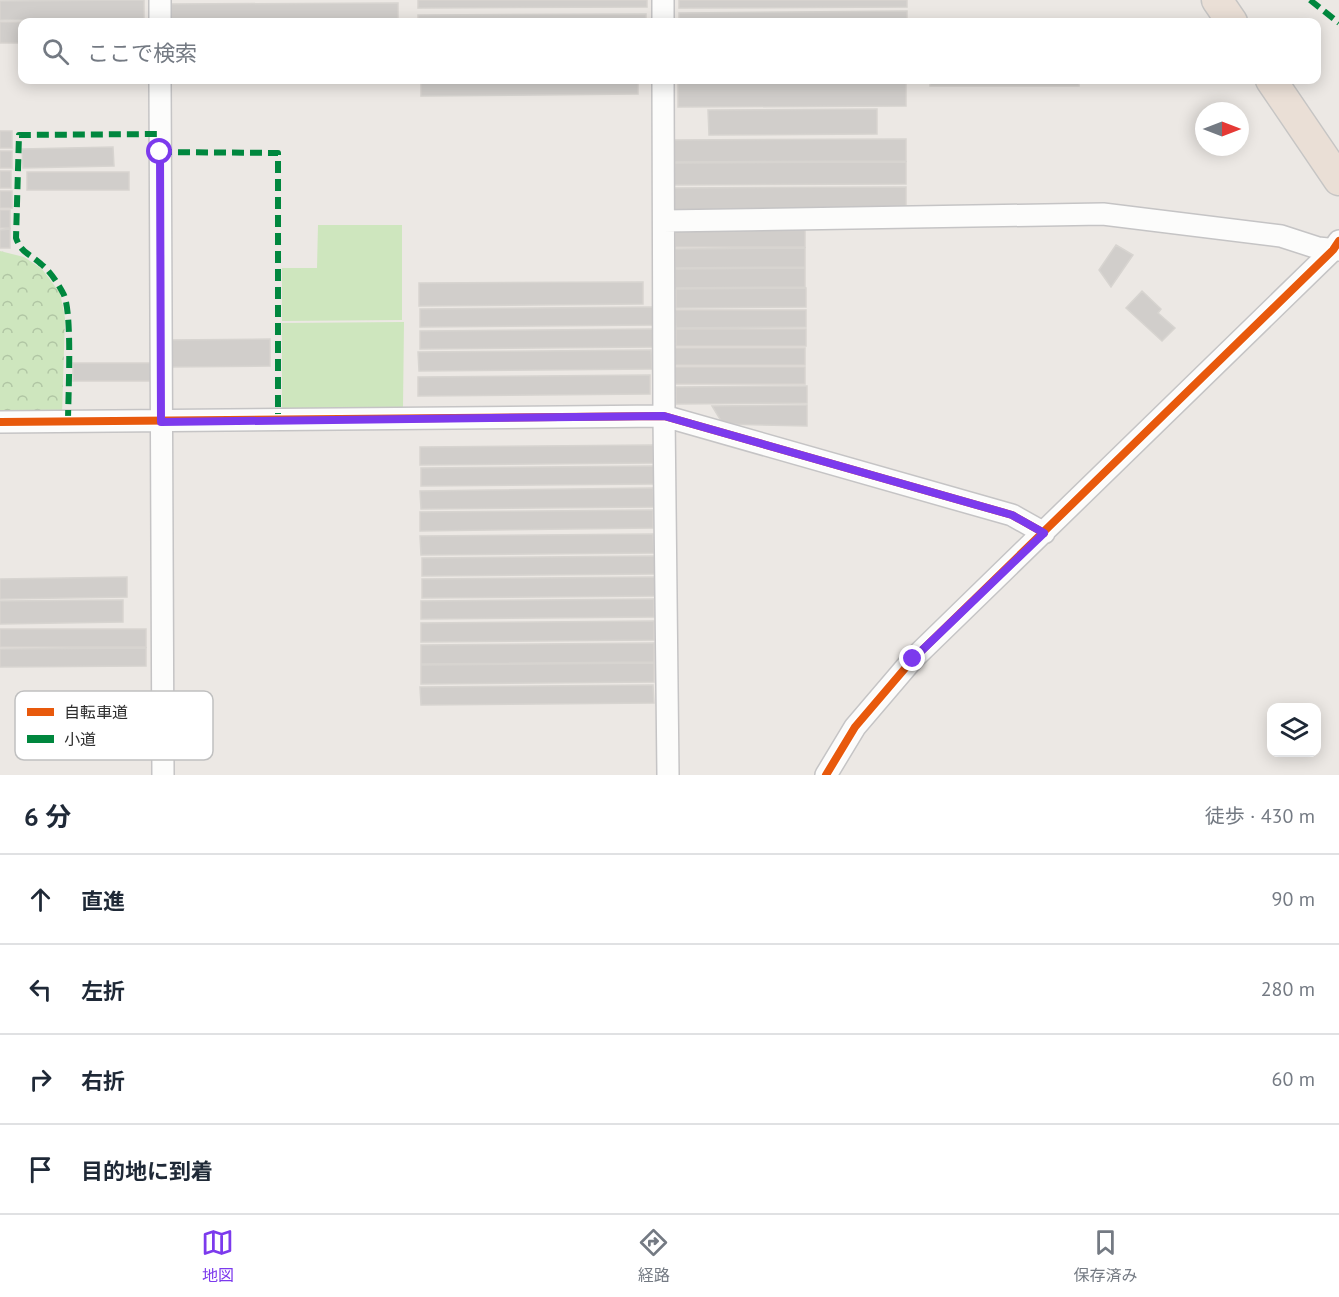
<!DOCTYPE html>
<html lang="ja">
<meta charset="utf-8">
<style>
body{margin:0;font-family:"PT Sans","Noto Sans JP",sans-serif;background:#f6f6f7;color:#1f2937}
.controls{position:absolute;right:18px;bottom:18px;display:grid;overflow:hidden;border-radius:12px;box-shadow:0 3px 15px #0003}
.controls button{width:54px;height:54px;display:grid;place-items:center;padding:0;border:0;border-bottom:2px solid #e0e1e3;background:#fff;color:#1f2937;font:30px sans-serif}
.compass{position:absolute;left:1195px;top:102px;width:54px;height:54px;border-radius:50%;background:#fff;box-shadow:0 3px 15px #0003;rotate:90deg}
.stop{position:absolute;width:18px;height:18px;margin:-14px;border:4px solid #7c3aed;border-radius:50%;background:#fff}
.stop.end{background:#7c3aed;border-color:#fff;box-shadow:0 2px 6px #0008}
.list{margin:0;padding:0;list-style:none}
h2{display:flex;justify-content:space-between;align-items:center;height:78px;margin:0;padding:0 24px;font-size:26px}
h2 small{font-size:20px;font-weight:400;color:#747a83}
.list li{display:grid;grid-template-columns:39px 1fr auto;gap:18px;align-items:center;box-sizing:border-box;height:90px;padding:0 24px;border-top:2px solid #e0e1e3}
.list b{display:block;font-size:22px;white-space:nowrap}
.list em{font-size:20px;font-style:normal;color:#747a83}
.icon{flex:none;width:33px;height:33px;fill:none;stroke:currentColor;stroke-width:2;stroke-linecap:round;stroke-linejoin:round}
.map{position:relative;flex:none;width:1339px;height:775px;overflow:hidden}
.search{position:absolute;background:#fff;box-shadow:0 3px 15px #0003;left:18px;right:18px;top:18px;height:66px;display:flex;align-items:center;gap:15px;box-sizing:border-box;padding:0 21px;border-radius:12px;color:#747a83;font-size:22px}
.sheet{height:438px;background:#fff}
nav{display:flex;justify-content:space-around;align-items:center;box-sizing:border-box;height:84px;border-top:2px solid #e0e1e3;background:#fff;font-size:16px;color:#747a83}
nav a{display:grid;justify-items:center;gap:3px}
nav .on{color:#7c3aed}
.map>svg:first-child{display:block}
</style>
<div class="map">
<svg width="1339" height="775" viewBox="0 0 1339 775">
<defs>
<pattern id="park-crowns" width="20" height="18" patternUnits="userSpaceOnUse" patternTransform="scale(1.5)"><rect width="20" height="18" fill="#cee6be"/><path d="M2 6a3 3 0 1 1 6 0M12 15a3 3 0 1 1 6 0" fill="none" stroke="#b1c6a4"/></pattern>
</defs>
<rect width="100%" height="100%" fill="#ece8e4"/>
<!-- grass -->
<path fill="#cee6be" d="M 318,225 L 402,225 L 402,320 L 282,321 L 282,268 L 317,268 Z
M 404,322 L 403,407 L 282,409 L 282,323 Z"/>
<!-- park -->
<path fill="url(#park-crowns)" d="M 0,251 L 24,257 L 42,269 L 60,293 L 65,318 L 62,414 L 0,414 Z"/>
<!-- building -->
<path fill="#d1cecb" stroke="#d7d4d0" stroke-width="1.5" d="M 144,0 L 144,19 L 0,20 L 0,1 Z
M 418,0 L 647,0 L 647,7 L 418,8 Z
M 679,0 L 907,0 L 907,7 L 679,8 Z
M 398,3 L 398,22 L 170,22 L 170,4 Z
M 907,11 L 907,22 L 679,22 L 679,13 Z
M 646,14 L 646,22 L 418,22 L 418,15 Z
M 930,21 L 1079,22 L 930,22 Z
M 0,22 L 144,22 L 22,22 L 22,43 L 0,43 Z
M 169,80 L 401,80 L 169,82 Z
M 421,80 L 638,80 L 638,94 L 421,96 Z
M 678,80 L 906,80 L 678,82 Z
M 930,80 L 1079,80 L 1079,86 L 930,86 Z
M 906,82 L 906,106 L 678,107 L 678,83 Z
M 877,109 L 877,134 L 709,135 L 708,110 Z
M 0,131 L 12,131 L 12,148 L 0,148 Z
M 906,139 L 906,161 L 671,162 L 671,140 Z
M 113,147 L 114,166 L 23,168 L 22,149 Z
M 0,151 L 12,151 L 12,168 L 0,168 Z
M 906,162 L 906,184 L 671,185 L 671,163 Z
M 0,171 L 11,171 L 11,188 L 0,188 Z
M 27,172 L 129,172 L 129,190 L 27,190 Z
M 906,187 L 906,208 L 671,210 L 671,188 Z
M 0,191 L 12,191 L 12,208 L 0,208 Z
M 0,210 L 10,210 L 10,228 L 0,228 Z
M 675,228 L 805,228 L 805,247 L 675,247 Z
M 10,229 L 10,248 L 0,248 L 0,230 Z
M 1116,245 L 1133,255 L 1111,287 L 1099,270 Z
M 805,248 L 805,267 L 675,268 L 675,249 Z
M 805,268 L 805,287 L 675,288 L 675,269 Z
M 643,282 L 643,304 L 419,306 L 419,283 Z
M 806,288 L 806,307 L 676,308 L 676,289 Z
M 1142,291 L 1161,309 L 1158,313 L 1175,328 L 1162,341 L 1126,308 Z
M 653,307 L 653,325 L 420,327 L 420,309 Z
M 675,310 L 806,310 L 806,327 L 676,328 Z
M 653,329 L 653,347 L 420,349 L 420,331 Z
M 676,329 L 806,329 L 806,346 L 676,346 Z
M 270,339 L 270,366 L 168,367 L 168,340 Z
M 675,348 L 805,348 L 805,365 L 675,365 Z
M 651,350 L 652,369 L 419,371 L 418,352 Z
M 73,363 L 151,363 L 151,381 L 73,381 Z
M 675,367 L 805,367 L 805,384 L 675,384 Z
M 650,375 L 650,394 L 418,396 L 418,377 Z
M 807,386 L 807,403 L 676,404 L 676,387 Z
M 807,405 L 807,426 L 723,424 L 712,406 Z
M 653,445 L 653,463 L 420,465 L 420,447 Z
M 654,466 L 654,484 L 421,486 L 421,468 Z
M 653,488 L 654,507 L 421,509 L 420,491 Z
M 653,510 L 653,528 L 420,531 L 420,512 Z
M 653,534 L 654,553 L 421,555 L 420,536 Z
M 655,556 L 655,574 L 422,576 L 422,558 Z
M 127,577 L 127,597 L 0,599 L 0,579 Z
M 655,577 L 655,596 L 422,598 L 422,579 Z
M 654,599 L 654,617 L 421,619 L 421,601 Z
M 123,600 L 123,622 L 0,624 L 0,601 Z
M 654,621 L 654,640 L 421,642 L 421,623 Z
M 0,629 L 146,629 L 146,647 L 0,647 Z
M 654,643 L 654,662 L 421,664 L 421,645 Z
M 146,648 L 146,666 L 0,667 L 0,649 Z
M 654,663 L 654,682 L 421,684 L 421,665 Z
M 653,685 L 654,703 L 421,705 L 420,687 Z"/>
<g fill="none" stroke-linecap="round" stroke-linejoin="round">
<defs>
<path id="minor" d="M 160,0 L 160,22
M 663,0 L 663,22
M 160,80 L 163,775
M 663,80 L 664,416 L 668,775
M 664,221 L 1103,214 L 1281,236 L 1318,248 L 1339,250
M 0,422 L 664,416 L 1012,515 L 1044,533
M 826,775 L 855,727 L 913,659 L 1333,250 L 1339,241"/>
<path id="highway" d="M 1217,0 L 1232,22
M 1271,80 L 1339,180"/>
</defs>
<!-- minor casing -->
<use href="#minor" stroke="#c5c4c5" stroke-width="24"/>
<!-- highway casing -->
<use href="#highway" stroke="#c6c5c4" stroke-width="33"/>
<!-- minor -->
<use href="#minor" stroke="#fcfcfb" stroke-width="21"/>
<!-- highway -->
<use href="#highway" stroke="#eadfd6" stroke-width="30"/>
<!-- quiet -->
<path stroke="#00873e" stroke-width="6" stroke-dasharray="12 6" stroke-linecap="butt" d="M 1310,0 L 1339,23
M 160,152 L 278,153 L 278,420
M 68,422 C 68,397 73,310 63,293 C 57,282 50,271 41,264 C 29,253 22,254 16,238 L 19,135 L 160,134"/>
<defs>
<path id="cycleway" d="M 0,422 L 664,416 L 1012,515 L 1044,533
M 826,775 L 855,727 L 913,659 L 1333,250 L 1339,241"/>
</defs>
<!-- cycleway casing -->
<use href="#cycleway" stroke="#fff" stroke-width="11"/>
<!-- cycleway -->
<use href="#cycleway" stroke="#e8590c" stroke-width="8"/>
</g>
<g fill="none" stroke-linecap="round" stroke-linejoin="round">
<!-- route -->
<path stroke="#7c3aed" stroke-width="8" d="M 160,152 L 161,422 L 664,416 L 1012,515 L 1044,533 L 913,659"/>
</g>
<!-- legend -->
<rect x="15" y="691" width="198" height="69" rx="9" fill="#fff" stroke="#c0c0c0" stroke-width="1.5"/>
<rect x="27" y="708" width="27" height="8" fill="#e8590c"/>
<rect x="27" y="735" width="27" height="8" fill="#00873e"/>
<g font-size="16" fill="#2e2e2e">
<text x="64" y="718">自転車道</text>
<text x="64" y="745">小道</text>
</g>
</svg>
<div class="controls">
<button><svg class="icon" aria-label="layers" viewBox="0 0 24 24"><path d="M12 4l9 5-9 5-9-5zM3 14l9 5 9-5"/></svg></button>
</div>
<svg class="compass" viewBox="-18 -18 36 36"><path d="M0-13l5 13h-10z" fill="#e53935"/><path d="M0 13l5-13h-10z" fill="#747a83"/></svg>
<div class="stop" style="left:160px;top:152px"></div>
<div class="stop end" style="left:913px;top:659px"></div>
<div class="search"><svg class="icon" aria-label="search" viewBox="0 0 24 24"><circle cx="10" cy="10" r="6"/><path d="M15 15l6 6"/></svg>ここで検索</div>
</div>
<section class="sheet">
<h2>6 分<small>徒歩 · 430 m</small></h2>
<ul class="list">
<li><svg class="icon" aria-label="ahead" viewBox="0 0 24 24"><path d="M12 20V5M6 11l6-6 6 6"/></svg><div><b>直進</b></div><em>90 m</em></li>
<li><svg class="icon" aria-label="left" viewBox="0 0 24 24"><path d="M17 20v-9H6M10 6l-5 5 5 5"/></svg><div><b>左折</b></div><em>280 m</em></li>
<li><svg class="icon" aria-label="right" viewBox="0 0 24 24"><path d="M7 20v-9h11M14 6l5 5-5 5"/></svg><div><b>右折</b></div><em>60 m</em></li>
<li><svg class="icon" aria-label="arrive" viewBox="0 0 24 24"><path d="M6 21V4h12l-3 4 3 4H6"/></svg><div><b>目的地に到着</b></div></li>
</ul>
</section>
<nav>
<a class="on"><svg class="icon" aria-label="map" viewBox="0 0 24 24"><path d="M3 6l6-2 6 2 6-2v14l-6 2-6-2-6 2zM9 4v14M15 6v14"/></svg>地図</a>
<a><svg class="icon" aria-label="directions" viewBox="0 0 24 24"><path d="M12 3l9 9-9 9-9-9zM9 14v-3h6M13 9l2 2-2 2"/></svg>経路</a>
<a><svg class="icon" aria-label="saved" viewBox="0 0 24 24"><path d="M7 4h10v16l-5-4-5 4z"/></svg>保存済み</a>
</nav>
